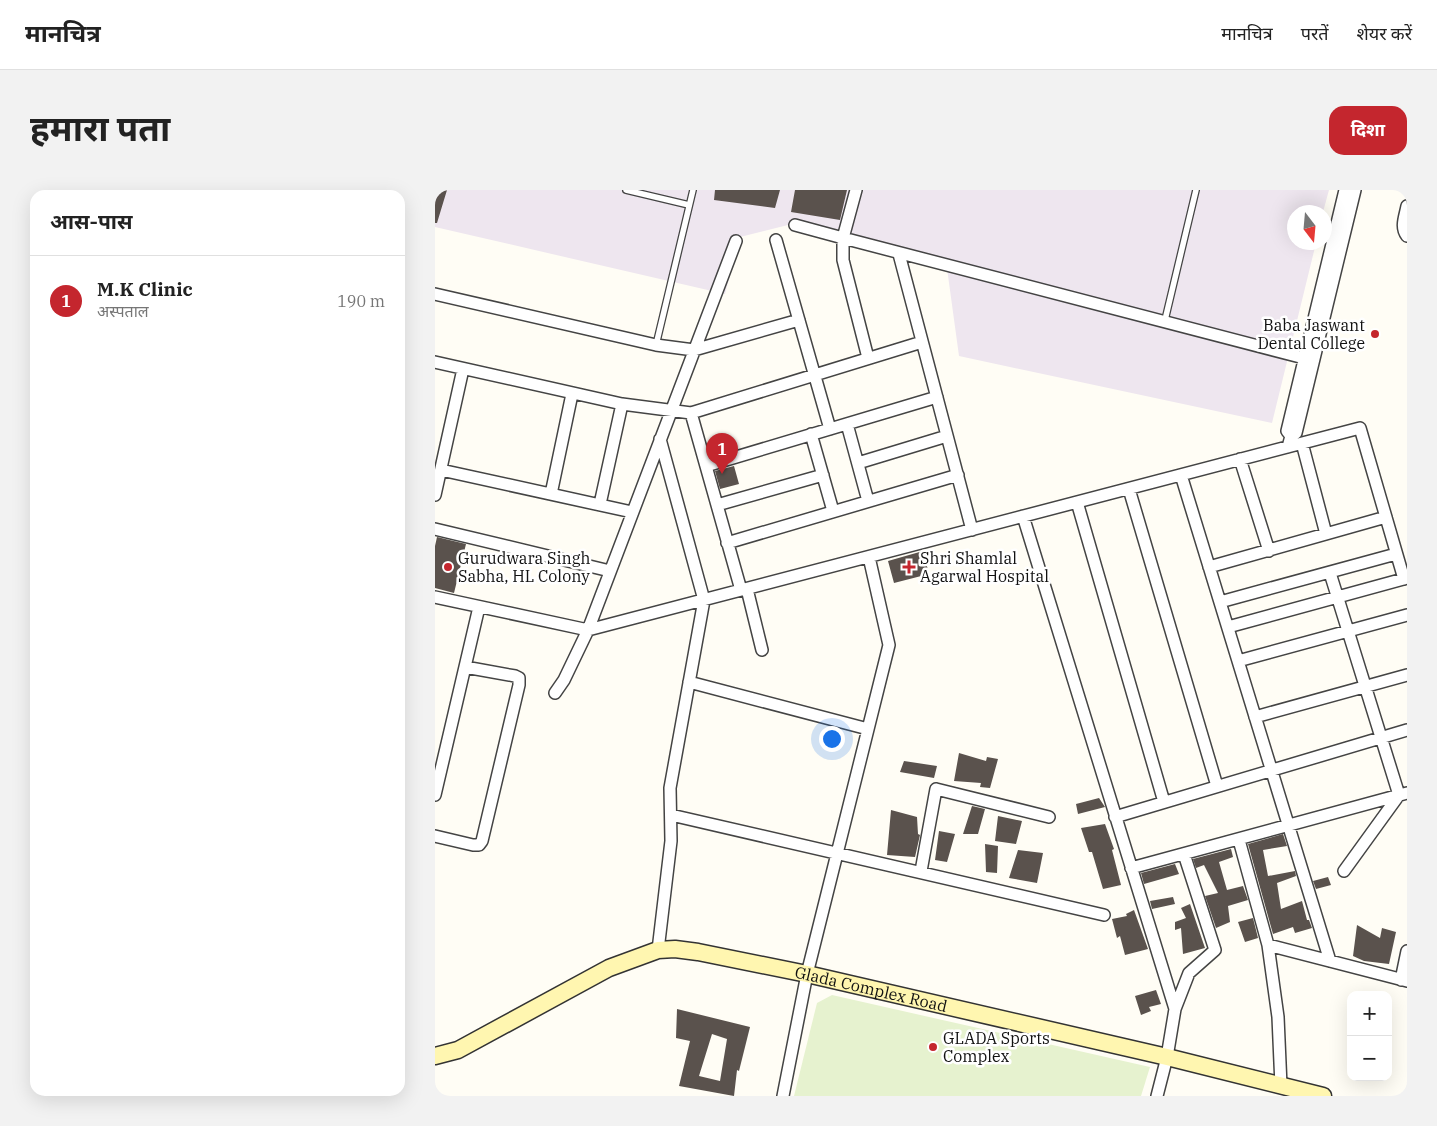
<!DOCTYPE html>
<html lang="hi">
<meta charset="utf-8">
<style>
body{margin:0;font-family:"IBM Plex Serif","Noto Sans Devanagari",serif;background:#f2f2f2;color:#222}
.controls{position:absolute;right:15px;bottom:15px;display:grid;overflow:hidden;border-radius:10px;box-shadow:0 5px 20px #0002}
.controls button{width:45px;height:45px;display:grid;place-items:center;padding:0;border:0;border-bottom:1px solid #e0e0e0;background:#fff;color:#222;font:25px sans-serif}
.compass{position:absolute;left:852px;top:15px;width:45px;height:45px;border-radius:50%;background:#fff;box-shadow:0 5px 20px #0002;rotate:164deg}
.you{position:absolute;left:396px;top:548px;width:18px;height:18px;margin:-12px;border:4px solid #fff;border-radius:50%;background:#1a73e8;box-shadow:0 0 0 8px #1a73e833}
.badge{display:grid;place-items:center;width:32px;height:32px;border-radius:50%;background:#c4262e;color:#fff;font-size:16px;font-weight:700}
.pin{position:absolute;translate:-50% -41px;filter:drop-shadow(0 1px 2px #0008)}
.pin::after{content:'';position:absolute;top:26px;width:18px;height:15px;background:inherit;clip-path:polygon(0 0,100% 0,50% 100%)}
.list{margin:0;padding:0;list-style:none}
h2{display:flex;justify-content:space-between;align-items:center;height:65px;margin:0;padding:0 20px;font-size:21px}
h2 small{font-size:16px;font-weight:400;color:#767676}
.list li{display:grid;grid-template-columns:32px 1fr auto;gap:15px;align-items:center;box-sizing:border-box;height:90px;padding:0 20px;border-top:1px solid #e0e0e0}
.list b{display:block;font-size:19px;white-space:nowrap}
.list p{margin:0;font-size:16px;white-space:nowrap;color:#767676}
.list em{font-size:16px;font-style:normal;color:#767676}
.map{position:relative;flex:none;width:972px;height:906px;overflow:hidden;border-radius:15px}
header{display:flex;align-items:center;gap:30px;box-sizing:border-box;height:70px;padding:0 25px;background:#fff;border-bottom:1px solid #e0e0e0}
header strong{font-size:24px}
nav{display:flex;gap:28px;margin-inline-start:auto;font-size:18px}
.intro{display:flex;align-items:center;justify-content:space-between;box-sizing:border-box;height:120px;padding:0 30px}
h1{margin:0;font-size:35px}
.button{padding:12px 22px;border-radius:15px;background:#c4262e;color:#fff;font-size:18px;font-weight:700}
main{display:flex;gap:30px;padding:0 30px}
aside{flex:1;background:#fff;border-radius:15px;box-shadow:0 5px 20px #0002}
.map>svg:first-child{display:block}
</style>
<header>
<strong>मानचित्र</strong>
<nav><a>मानचित्र</a><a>परतें</a><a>शेयर करें</a></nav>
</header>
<div class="intro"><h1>हमारा पता</h1><a class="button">दिशा</a></div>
<main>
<aside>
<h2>आस-पास<small></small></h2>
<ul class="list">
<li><span class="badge">1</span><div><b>M.K Clinic</b><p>अस्पताल</p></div><em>190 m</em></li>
</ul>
</aside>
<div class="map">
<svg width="972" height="906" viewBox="0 0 972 906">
<rect width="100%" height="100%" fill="#fffdf5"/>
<!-- industrial -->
<path fill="#eee6ef" d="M 0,0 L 894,0 L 888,22 L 859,22 L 859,52 L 881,53 L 837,233 L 524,166 L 511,71 L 353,35 L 305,47 L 290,104 L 0,37 Z"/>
<!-- pitch -->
<path fill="#e6f2cf" d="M 397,805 L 715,877 L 706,906 L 359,906 L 382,813 Z"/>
<!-- building -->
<path fill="#5a524d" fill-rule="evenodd" d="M 0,0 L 12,0 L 2,33 L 0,33 Z
M 280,0 L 345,0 L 340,18 L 279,10 Z
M 360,0 L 412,0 L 405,30 L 356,22 Z
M 299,276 L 304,294 L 285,299 L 280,281 Z
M 2,347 L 31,354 L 19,403 L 0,398 L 0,356 Z
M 488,361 L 494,384 L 459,393 L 453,371 Z
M 524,563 L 551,571 L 552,567 L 563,569 L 555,598 L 545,597 L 546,593 L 519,591 Z
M 469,571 L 502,576 L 499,588 L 465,582 Z
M 664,608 L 670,617 L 643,624 L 641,614 Z
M 537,616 L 550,619 L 543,644 L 528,644 Z
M 456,620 L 482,627 L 483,644 L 485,645 L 480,667 L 452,665 Z
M 563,626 L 587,631 L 581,654 L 560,651 Z
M 670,634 L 679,659 L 677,660 L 686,695 L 668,699 L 657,662 L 654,662 L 646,638 Z
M 504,641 L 520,644 L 512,672 L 500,670 Z
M 848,644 L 852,656 L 828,660 L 833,686 L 860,681 L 861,686 L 842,693 L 846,719 L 867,711 L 872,730 L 874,730 L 877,738 L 860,743 L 858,737 L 838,744 L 813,654 Z
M 550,654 L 563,656 L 562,683 L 551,682 Z
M 796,659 L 798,667 L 784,672 L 792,700 L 808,696 L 813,710 L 793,716 L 795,732 L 781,738 L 770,706 L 783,703 L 769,675 L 761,678 L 758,669 Z
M 583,660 L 608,663 L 602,693 L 574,688 Z
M 740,674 L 744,684 L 709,694 L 706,683 Z
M 893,687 L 896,695 L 881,699 L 878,691 Z
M 738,707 L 740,714 L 717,719 L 715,711 Z
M 755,714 L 770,758 L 748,764 L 746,738 L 740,740 L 740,732 L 751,728 L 746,718 Z
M 699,720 L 713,759 L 690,765 L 685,746 L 682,748 L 677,729 L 692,726 L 691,724 Z
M 818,728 L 823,748 L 810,752 L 803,732 Z
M 922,735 L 945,748 L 947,738 L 961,742 L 954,774 L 929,771 L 918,766 Z
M 721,800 L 726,814 L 714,817 L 716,821 L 706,825 L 700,806 Z
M 242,819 L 315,837 L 304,881 L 302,880 L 299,906 L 244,896 L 255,851 L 241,848 ZM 277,844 L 292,849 L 285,891 L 264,886 Z"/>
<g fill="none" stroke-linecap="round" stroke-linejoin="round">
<defs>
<path id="lane" d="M 191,0 L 254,15
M 730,130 L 761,0
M 221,155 L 258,0"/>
<path id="street" d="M 421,0 L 408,48 L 869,168
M 972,16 C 970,27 965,37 972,46
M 360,35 L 408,48 L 408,70 L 433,168
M 341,50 L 395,239
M 464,64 L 537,340
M 0,104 L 221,155 L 259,160 L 364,130
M 0,172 L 187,214 L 256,223 L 487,152
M 256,223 L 306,400
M 412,234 L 433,311
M 376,244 L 398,321
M 856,246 L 861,243 L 920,0
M 867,253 L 891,344
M 853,257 L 856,246 L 852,241 L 910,0
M 805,269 L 834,361
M 423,273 L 512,246
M 271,276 L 502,207
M 6,280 L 197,322
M 746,285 L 895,771
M 694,299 L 782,596
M 116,304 L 137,204
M 0,305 L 28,179
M 642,312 L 729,612
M 165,314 L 187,214
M 282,315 L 388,285
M 588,326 L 740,819
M 0,339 L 175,381
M 292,353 L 523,285
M 774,377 L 951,327
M 895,383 L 964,605
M 312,399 L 327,460
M 0,407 L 153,440 L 925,238 L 969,389
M 785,412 L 961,364
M 793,437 L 972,388
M 803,471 L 972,425
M 254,492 L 433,539
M 120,503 L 129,490 L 153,440 L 301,51
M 820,527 L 972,485
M 0,605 L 44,417
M 236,625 L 669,725
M 680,627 L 972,540
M 0,646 L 38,655 L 44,655 L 47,651 L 84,495 L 84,488 L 80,486 L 30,477
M 804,650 L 833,755 L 843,827 L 846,896
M 696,678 L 972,603
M 486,681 L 501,599 L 614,627
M 909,681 L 964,605
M 833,755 L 972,791
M 223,760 L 236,651 L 235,598 L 269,410 L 225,249
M 966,790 L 972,761
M 348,906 L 372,784 L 454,455 L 434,367
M 722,906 L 732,867 L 740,819 L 754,783 L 780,760 L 749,664"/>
<g id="secondary">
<path id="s1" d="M 0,866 L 23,860 L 174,778 L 223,760 L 240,759 L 263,762 L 372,784 L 732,867 L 888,906"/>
</g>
</defs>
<!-- lane casing -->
<use href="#lane" stroke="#444" stroke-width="8"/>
<!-- street casing -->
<use href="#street" stroke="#444" stroke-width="14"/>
<!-- secondary casing -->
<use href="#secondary" stroke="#333" stroke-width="19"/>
<!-- lane -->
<use href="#lane" stroke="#fff" stroke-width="5.5"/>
<!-- street -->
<use href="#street" stroke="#fff" stroke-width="11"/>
<!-- secondary -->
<use href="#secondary" stroke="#fff6b0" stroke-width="16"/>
</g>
<!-- markers -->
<g fill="#c4262e" stroke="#fff" stroke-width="2">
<circle cx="940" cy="144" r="5"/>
<circle cx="13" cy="377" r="5"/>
<path d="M471.5 369.5h5v5h5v5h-5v5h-5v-5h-5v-5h5z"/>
<circle cx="498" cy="857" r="5"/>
</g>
<g text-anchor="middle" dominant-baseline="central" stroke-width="5" stroke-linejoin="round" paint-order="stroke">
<!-- poi labels -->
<g font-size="16" fill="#111" stroke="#fff" text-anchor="start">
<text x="930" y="135" text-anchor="end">Baba Jaswant<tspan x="930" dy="18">Dental College</tspan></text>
<text x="23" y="368">Gurudwara Singh<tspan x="23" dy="18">Sabha, HL Colony</tspan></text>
<text x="485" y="368">Shri Shamlal<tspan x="485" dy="18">Agarwal Hospital</tspan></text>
<text x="508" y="848">GLADA Sports<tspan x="508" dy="18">Complex</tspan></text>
</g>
<!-- street labels -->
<g font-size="16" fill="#111" stroke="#fff">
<text stroke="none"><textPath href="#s1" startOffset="465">Glada Complex Road</textPath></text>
</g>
</g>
</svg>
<div class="controls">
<button>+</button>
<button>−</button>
</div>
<svg class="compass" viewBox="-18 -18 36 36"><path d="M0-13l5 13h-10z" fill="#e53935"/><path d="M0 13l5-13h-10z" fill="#767676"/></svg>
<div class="you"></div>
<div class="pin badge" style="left:287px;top:284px">1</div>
</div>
</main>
